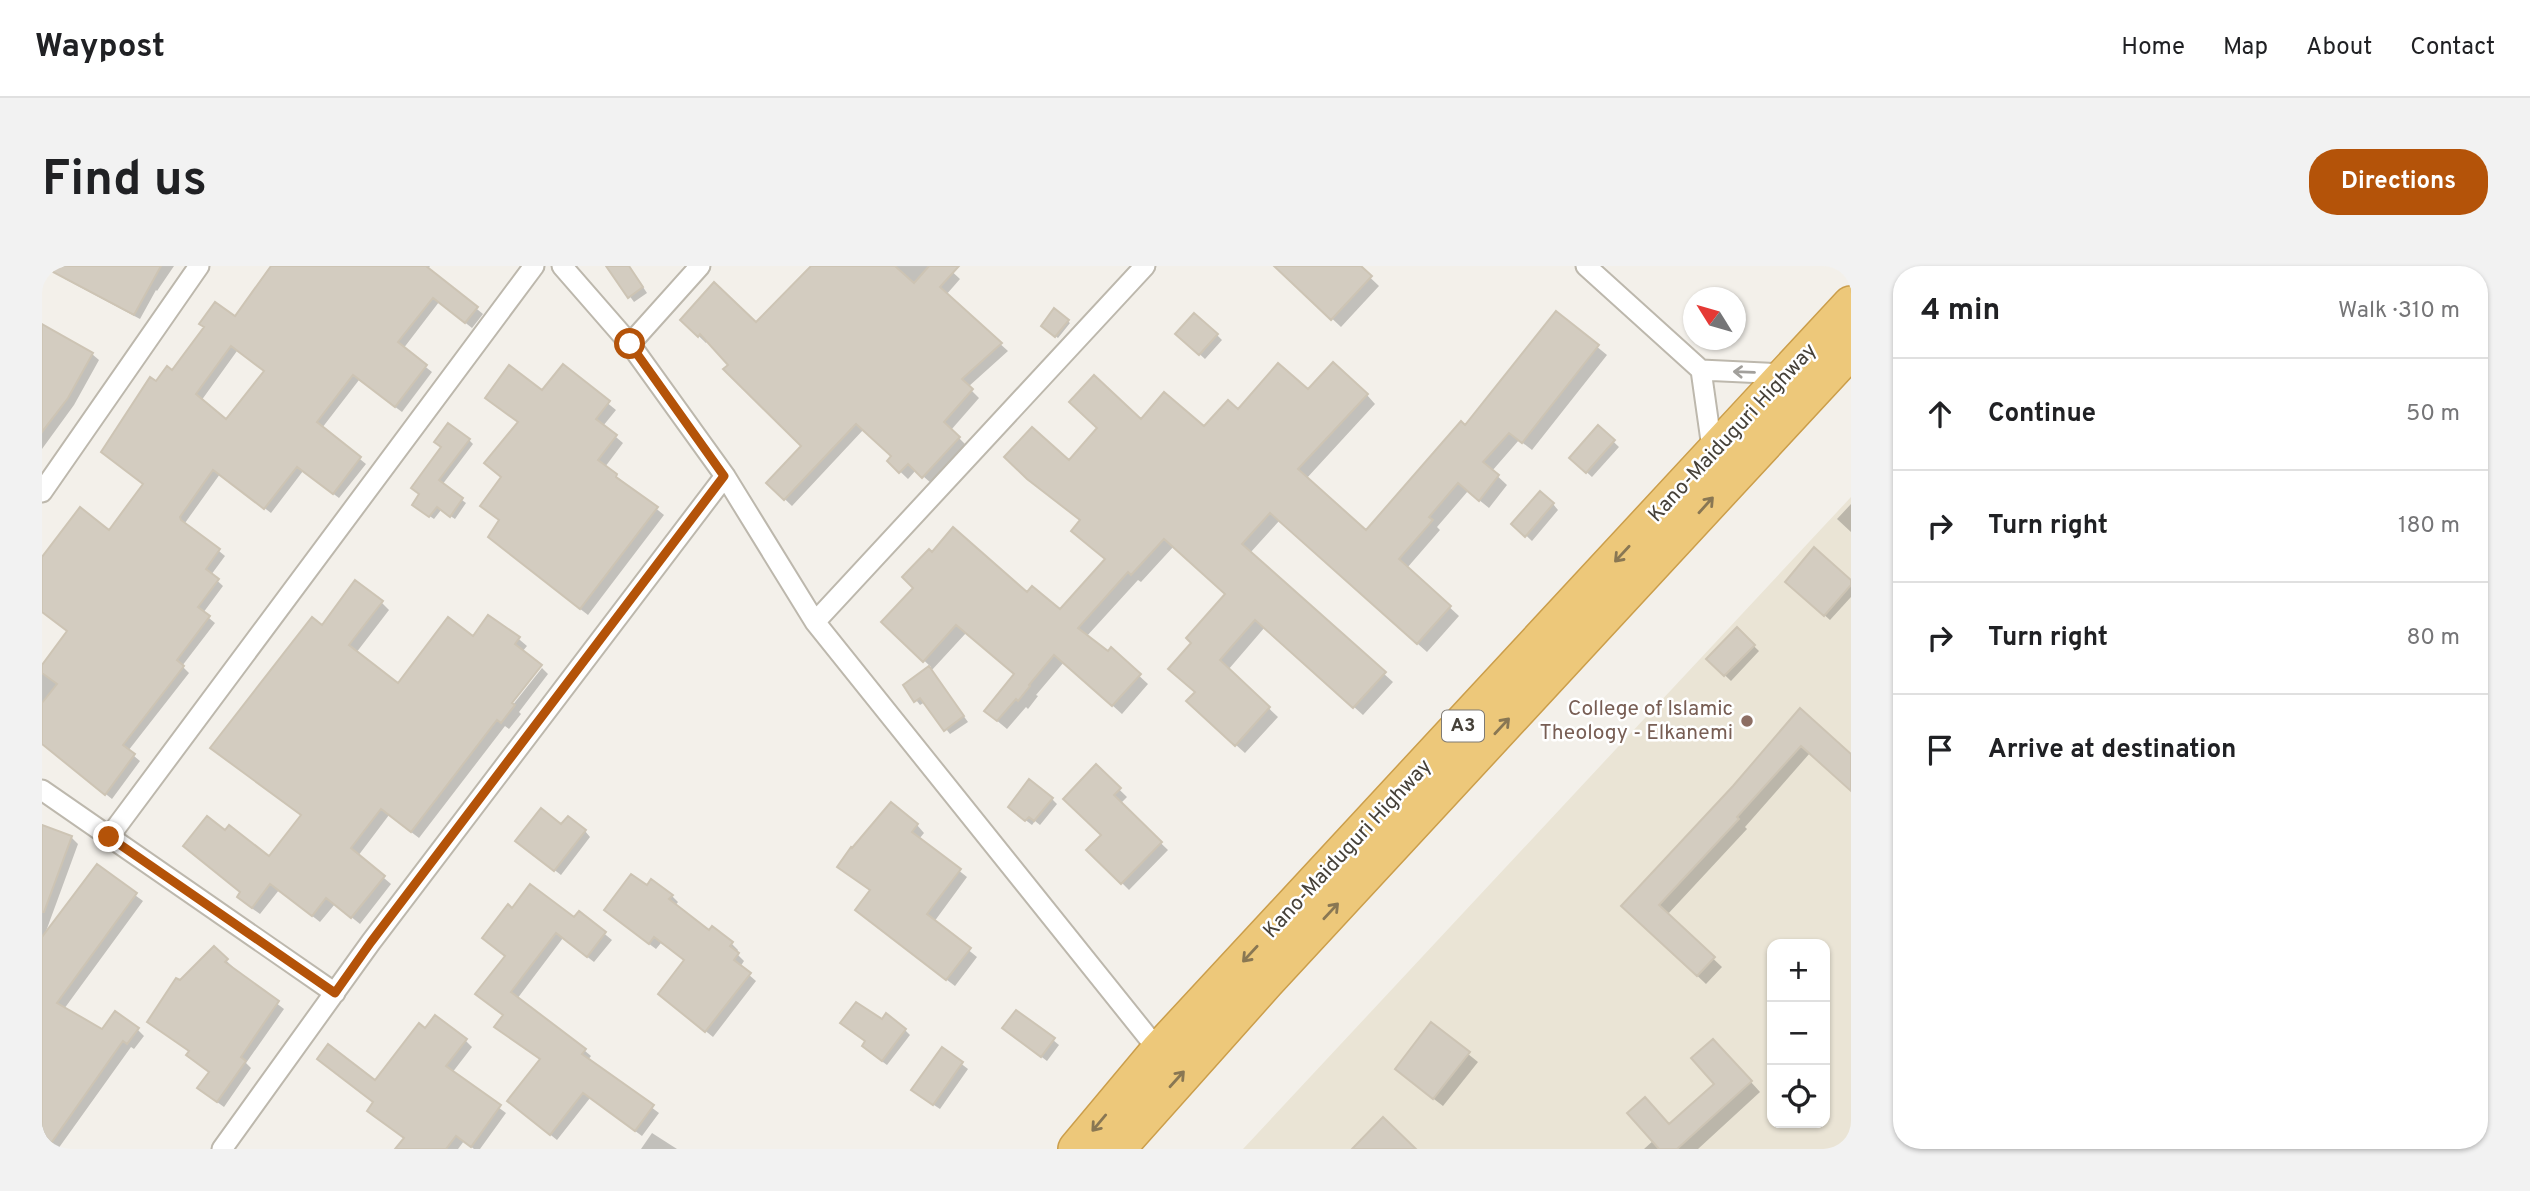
<!DOCTYPE html>
<meta charset="utf-8">
<style>
body{margin:0;font-family:Overpass,sans-serif;background:#f2f2f2;color:#202124}
.controls{position:absolute;right:21px;bottom:21px;display:grid;overflow:hidden;border-radius:14px;box-shadow:0 2px 5px #0004}
.controls button{width:63px;height:63px;display:grid;place-items:center;padding:0;border:0;border-bottom:2px solid #e0e0e0;background:#fff;color:#202124;font:35px sans-serif}
.compass{position:absolute;left:1641px;top:21px;width:63px;height:63px;border-radius:50%;background:#fff;box-shadow:0 2px 5px #0004;rotate:307deg}
.stop{position:absolute;width:21px;height:21px;margin:-16px;border:5px solid #b45309;border-radius:50%;background:#fff}
.stop.end{background:#b45309;border-color:#fff;box-shadow:0 2px 7px #0008}
.list{margin:0;padding:0;list-style:none}
h2{display:flex;justify-content:space-between;align-items:center;height:91px;margin:0;padding:0 28px;font-size:30px}
h2 small{font-size:23px;font-weight:400;color:#757577}
.list li{display:grid;grid-template-columns:46px 1fr auto;gap:21px;align-items:center;box-sizing:border-box;height:112px;padding:0 28px;border-top:2px solid #e0e0e0}
.list b{display:block;font-size:26px;white-space:nowrap}
.list em{font-size:23px;font-style:normal;color:#757577}
.icon{flex:none;width:38px;height:38px;fill:none;stroke:currentColor;stroke-width:2;stroke-linecap:round;stroke-linejoin:round}
.map{position:relative;flex:none;width:1809px;height:883px;overflow:hidden;border-radius:28px}
header{display:flex;align-items:center;gap:42px;box-sizing:border-box;height:98px;padding:0 35px;background:#fff;border-bottom:2px solid #e0e0e0}
header strong{font-size:33px}
nav{display:flex;gap:38px;margin-inline-start:auto;font-size:24px}
.intro{display:flex;align-items:center;justify-content:space-between;box-sizing:border-box;height:168px;padding:0 42px}
h1{margin:0;font-size:49px}
.button{padding:18px 32px;border-radius:28px;background:#b45309;color:#fff;font-size:24px;font-weight:700}
main{display:flex;gap:42px;padding:0 42px}
aside{flex:1;background:#fff;border-radius:28px;box-shadow:0 2px 5px #0004}
.map>svg:first-child{display:block}
</style>
<header>
<strong>Waypost</strong>
<nav><a>Home</a><a>Map</a><a>About</a><a>Contact</a></nav>
</header>
<div class="intro"><h1>Find us</h1><a class="button">Directions</a></div>
<main>
<div class="map">
<svg width="1809" height="883" viewBox="0 0 1809 883">
<rect width="100%" height="100%" fill="#f3f0ea"/>
<!-- education -->
<path fill="#eae4d5" fill-rule="evenodd" d="M 1809,231 L 1809,883 L 1201,883 ZM 1730,678 L 1783,678 L 1783,857 L 1730,857 Z"/>
<!-- shadow -->
<path fill="#0003" fill-rule="evenodd" d="M 21,0 L 132,0 L 115,25 L 114,24 L 98,53 L 23,13 L 17,8 Z
M 231,0 L 388,0 L 386,3 L 441,48 L 430,62 L 397,36 L 361,83 L 390,106 L 360,146 L 317,114 L 280,162 L 324,198 L 297,232 L 261,205 L 229,247 L 178,208 L 143,257 L 183,290 L 169,309 L 181,320 L 161,347 L 173,357 L 140,400 L 147,407 L 86,485 L 98,495 L 70,533 L 0,477 L 0,402 L 27,366 L 0,346 L 0,294 L 67,267 L 103,219 L 114,118 L 130,107 L 193,53 ZM 195,85 L 223,105 L 185,156 L 159,135 Z
M 566,0 L 587,0 L 605,27 L 592,36 Z
M 772,0 L 904,0 L 918,13 L 904,29 L 966,85 L 926,121 L 937,132 L 909,164 L 924,179 L 889,217 L 874,204 L 866,213 L 847,195 L 851,191 L 822,163 L 750,240 L 726,217 L 761,180 L 666,74 L 664,77 L 640,54 L 714,58 Z
M 1234,0 L 1316,0 L 1337,20 L 1299,61 Z
M 1013,45 L 1028,57 L 1016,72 L 1001,60 Z
M 1514,47 L 1565,89 L 1490,184 L 1477,174 L 1450,205 L 1465,219 L 1447,242 L 1426,225 L 1395,261 L 1398,264 L 1365,302 L 1417,350 L 1385,386 L 1237,255 L 1208,287 L 1351,416 L 1321,449 L 1223,361 L 1186,404 L 1236,451 L 1203,487 L 1155,444 L 1151,377 L 1185,328 L 1132,280 L 1099,316 L 1096,314 L 1044,371 L 1066,387 L 1069,384 L 1106,418 L 1080,448 L 1022,396 L 994,429 L 996,430 L 986,443 L 984,441 L 965,463 L 953,453 L 974,408 L 924,367 L 889,405 L 926,456 L 908,468 L 883,436 L 878,439 L 863,420 L 889,401 L 841,356 L 985,329 L 1019,345 L 1065,294 L 1039,255 L 996,221 L 1027,197 L 1099,155 L 1163,163 L 1196,146 L 1266,126 L 1325,129 L 1333,138 L 1264,213 L 1325,267 L 1424,162 Z
M 0,60 L 50,88 L 57,94 L 32,139 L 0,183 Z
M 1175,69 L 1180,74 L 1163,93 L 1141,73 Z
M 521,101 L 574,144 L 561,160 L 581,177 L 563,201 L 622,249 L 546,349 L 455,278 L 460,212 L 477,157 L 445,132 L 500,126 Z
M 1556,161 L 1577,181 L 1550,211 L 1529,192 Z
M 427,174 L 431,178 L 400,219 L 424,237 L 413,253 L 399,244 L 392,253 L 376,242 L 400,181 Z
M 1511,238 L 1516,244 L 1490,275 L 1472,258 Z
M 1809,238 L 1809,266 L 1795,253 Z
M 1809,316 L 1809,331 L 1788,354 L 1751,321 Z
M 339,336 L 347,344 L 314,387 L 356,420 L 431,372 L 464,362 L 485,380 L 480,386 L 464,443 L 466,445 L 500,402 L 506,408 L 477,446 L 479,448 L 467,463 L 463,460 L 377,572 L 347,549 L 316,590 L 349,618 L 318,658 L 293,638 L 278,656 L 237,624 L 218,648 L 204,638 L 228,593 L 261,550 L 170,482 L 281,361 Z
M 1695,364 L 1717,385 L 1689,415 L 1666,393 Z
M 1758,444 L 1809,490 L 1809,523 L 1768,487 L 1703,561 L 1705,563 L 1625,649 L 1680,701 L 1664,718 L 1590,648 L 1692,521 Z
M 1054,501 L 1085,531 L 1078,538 L 1126,584 L 1087,624 L 1047,584 L 1061,569 Z
M 1010,533 L 1015,538 L 998,559 L 993,555 L 990,559 L 973,546 Z
M 875,559 L 882,567 L 877,573 L 925,611 L 892,656 L 935,691 L 913,720 L 822,651 L 829,625 L 798,601 Z
M 0,560 L 29,571 L 36,578 L 3,668 L 55,601 L 101,635 L 22,743 L 61,765 L 95,763 L 102,770 L 92,783 L 89,781 L 16,883 L 0,883 Z
M 519,560 L 543,565 L 548,571 L 519,609 L 481,580 Z
M 605,622 L 630,630 L 636,636 L 633,640 L 668,667 L 690,678 L 696,684 L 694,687 L 702,695 L 698,701 L 714,715 L 671,771 L 625,734 L 644,695 L 619,677 L 614,683 L 570,650 Z
M 470,644 L 532,654 L 537,647 L 570,674 L 552,696 L 521,672 L 475,733 L 542,784 L 549,790 L 546,794 L 617,847 L 600,870 L 548,832 L 515,874 L 474,841 L 500,794 L 461,767 L 464,691 L 442,672 Z
M 172,683 L 191,701 L 189,703 L 242,743 L 204,797 L 209,802 L 182,841 L 164,828 L 168,807 L 146,789 L 149,786 L 107,756 L 138,716 Z
M 840,756 L 863,764 L 868,769 L 845,799 L 826,785 Z
M 1389,758 L 1436,796 L 1401,840 L 1363,811 Z
M 962,762 L 1011,774 L 1017,779 L 1005,795 Z
M 384,764 L 424,775 L 430,781 L 410,807 L 464,847 L 438,883 L 432,883 L 422,875 L 416,883 L 357,883 L 363,873 L 334,851 L 333,817 Z
M 900,783 L 926,803 L 898,843 L 877,829 Z
M 1681,785 L 1718,826 L 1656,883 L 1602,883 L 1674,818 Z
M 610,867 L 635,883 L 599,883 Z"/>
<!-- building -->
<path fill="#d3ccc0" stroke="#cdc4b4" stroke-width="2" fill-rule="evenodd" d="M 0,0 L 119,0 L 92,49 Z
M 229,0 L 384,0 L 436,41 L 423,57 L 391,32 L 356,76 L 385,99 L 353,141 L 311,109 L 275,156 L 319,191 L 291,228 L 255,201 L 222,243 L 171,204 L 138,251 L 139,254 L 178,283 L 164,303 L 177,313 L 156,341 L 168,350 L 135,394 L 142,400 L 81,479 L 93,488 L 63,529 L 0,478 L 0,437 L 15,418 L 0,407 L 0,399 L 25,365 L 0,346 L 0,291 L 38,241 L 67,264 L 101,218 L 59,186 L 108,111 L 114,115 L 125,100 L 130,104 L 162,61 L 157,58 L 173,36 L 193,50 ZM 189,80 L 222,105 L 184,153 L 154,128 Z
M 564,0 L 587,0 L 601,21 L 586,32 Z
M 769,0 L 853,0 L 872,17 L 887,0 L 917,0 L 898,21 L 960,77 L 920,113 L 931,123 L 902,156 L 918,171 L 880,212 L 866,198 L 857,207 L 845,195 L 849,190 L 814,158 L 742,234 L 724,217 L 759,180 L 681,103 L 686,99 L 658,68 L 656,71 L 638,54 L 672,16 L 714,56 Z
M 1232,0 L 1319,0 L 1330,10 L 1289,54 Z
M 1012,42 L 1027,54 L 1013,71 L 999,60 Z
M 1514,45 L 1557,79 L 1480,177 L 1467,167 L 1441,196 L 1457,209 L 1437,235 L 1416,217 L 1387,251 L 1391,254 L 1357,293 L 1409,340 L 1375,378 L 1228,247 L 1200,278 L 1344,406 L 1311,442 L 1213,354 L 1178,394 L 1228,441 L 1193,480 L 1144,435 L 1153,426 L 1126,403 L 1149,377 L 1144,372 L 1183,328 L 1122,273 L 1089,309 L 1086,306 L 1036,362 L 1066,385 L 1069,381 L 1099,408 L 1070,440 L 1012,389 L 987,419 L 988,420 L 976,435 L 974,433 L 955,455 L 942,445 L 972,408 L 914,359 L 881,396 L 839,356 L 871,322 L 860,311 L 887,283 L 890,286 L 911,261 L 985,326 L 990,320 L 1018,343 L 1063,293 L 1029,265 L 1038,254 L 985,213 L 962,191 L 990,161 L 1027,194 L 1055,162 L 1027,136 L 1052,109 L 1099,153 L 1122,126 L 1162,160 L 1186,134 L 1196,143 L 1236,97 L 1266,123 L 1291,96 L 1326,128 L 1256,203 L 1324,264 L 1419,155 L 1423,159 Z
M 1152,47 L 1176,68 L 1157,89 L 1133,68 Z
M 0,58 L 51,87 L 26,132 L 0,166 Z
M 521,98 L 568,135 L 554,153 L 575,169 L 556,194 L 575,208 L 574,211 L 616,241 L 538,343 L 446,271 L 457,254 L 438,240 L 459,211 L 442,197 L 476,156 L 443,132 L 467,99 L 500,124 Z
M 406,157 L 428,173 L 397,214 L 421,232 L 408,251 L 395,241 L 387,251 L 370,239 L 377,228 L 369,222 L 399,181 L 392,176 Z
M 1556,159 L 1573,174 L 1544,207 L 1527,192 Z
M 1498,225 L 1512,237 L 1483,271 L 1469,258 Z
M 1772,281 L 1809,314 L 1809,319 L 1782,350 L 1743,316 Z
M 313,314 L 341,335 L 307,379 L 356,417 L 406,351 L 431,370 L 446,349 L 478,371 L 473,378 L 500,399 L 470,437 L 473,439 L 459,457 L 455,454 L 369,566 L 339,543 L 309,582 L 343,610 L 309,652 L 284,632 L 270,650 L 228,618 L 210,642 L 195,631 L 198,626 L 141,580 L 165,550 L 183,564 L 187,559 L 227,590 L 259,549 L 168,482 L 270,351 L 280,359 Z
M 1695,361 L 1713,379 L 1682,410 L 1664,393 Z
M 887,400 L 922,450 L 902,465 L 878,432 L 872,436 L 861,419 Z
M 1758,442 L 1809,488 L 1809,525 L 1759,480 L 1695,551 L 1697,553 L 1617,639 L 1673,691 L 1655,710 L 1579,640 L 1691,520 Z
M 1054,498 L 1079,522 L 1072,529 L 1120,576 L 1079,618 L 1044,584 L 1059,569 L 1021,533 Z
M 987,513 L 1011,532 L 992,555 L 987,551 L 983,555 L 966,541 Z
M 849,536 L 876,558 L 870,566 L 919,603 L 885,648 L 929,682 L 904,714 L 813,644 L 828,624 L 795,601 L 809,581 L 810,582 Z
M 499,542 L 519,558 L 526,550 L 544,564 L 512,605 L 473,575 Z
M 0,559 L 30,570 L 2,646 L 0,646 Z
M 55,598 L 95,627 L 15,737 L 60,763 L 73,745 L 97,762 L 85,778 L 81,775 L 5,883 L 0,883 L 0,671 Z
M 589,608 L 605,619 L 609,613 L 631,629 L 627,633 L 636,640 L 667,664 L 670,660 L 691,676 L 688,680 L 697,687 L 692,694 L 709,707 L 663,766 L 616,728 L 642,694 L 612,671 L 607,678 L 562,644 Z
M 488,618 L 532,651 L 537,645 L 564,666 L 545,691 L 514,667 L 469,726 L 544,783 L 540,788 L 612,839 L 593,865 L 541,827 L 508,869 L 465,835 L 498,793 L 452,761 L 461,749 L 433,728 L 463,690 L 440,672 L 466,638 L 470,642 Z
M 172,680 L 186,693 L 183,696 L 237,735 L 199,791 L 204,795 L 175,836 L 155,822 L 167,806 L 144,789 L 147,785 L 105,756 L 134,712 L 138,714 Z
M 814,736 L 840,753 L 844,747 L 864,763 L 840,795 L 820,780 L 823,775 L 798,757 Z
M 974,744 L 1013,772 L 999,791 L 960,762 Z
M 393,749 L 425,773 L 404,800 L 459,839 L 429,881 L 414,870 L 404,883 L 353,883 L 362,872 L 325,845 L 331,836 L 275,793 L 286,778 L 333,814 L 377,757 L 383,762 Z
M 1389,756 L 1428,786 L 1391,833 L 1353,803 Z
M 1671,773 L 1710,815 L 1635,883 L 1617,883 L 1585,847 L 1603,831 L 1627,858 L 1672,818 L 1649,792 Z
M 900,781 L 921,796 L 891,839 L 869,824 Z
M 1341,851 L 1374,883 L 1310,883 Z"/>
<g fill="none" stroke-linecap="round" stroke-linejoin="round">
<defs>
<path id="street" d="M 520,0 L 588,78 L 683,210 L 773,356 L 1117,785
M 1544,0 L 1659,104 L 1745,108
M 588,78 L 658,0
M 1659,104 L 1671,189
M 0,226 L 157,0
M 773,356 L 1103,0
M 0,524 L 293,727
M 67,571 L 492,0
M 180,883 L 329,676 L 683,210"/>
<path id="highway" d="M 1035,883 L 1117,785 L 1809,39
M 1074,883 L 1224,715 L 1809,83"/>
</defs>
<!-- street casing -->
<use href="#street" stroke="#bdb8ad" stroke-width="23"/>
<!-- highway casing -->
<use href="#highway" stroke="#cb9e4b" stroke-width="40"/>
<!-- street -->
<use href="#street" stroke="#fff" stroke-width="19"/>
<!-- highway -->
<use href="#highway" stroke="#edc87a" stroke-width="37"/>
</g>
<!-- one-way arrows -->
<defs><path id="oneway-shaft" d="M-6 0H5M1.5-3L5.5 0L1.5 3" fill="none" stroke-width="1.6" stroke-linecap="round" stroke-linejoin="round" transform="scale(1.75)"/></defs>
<use stroke="#a2a09c" href="#oneway-shaft" transform="translate(1702 106) rotate(-178)"/>
<g stroke="#897753">
<use href="#oneway-shaft" transform="translate(1664 239) rotate(-48)"/>
<use href="#oneway-shaft" transform="translate(1580 288) rotate(133)"/>
<use href="#oneway-shaft" transform="translate(1460 460) rotate(-47)"/>
<use href="#oneway-shaft" transform="translate(1289 645) rotate(-47)"/>
<use href="#oneway-shaft" transform="translate(1208 688) rotate(133)"/>
<use href="#oneway-shaft" transform="translate(1135 813) rotate(-48)"/>
<use href="#oneway-shaft" transform="translate(1057 857) rotate(130)"/>
</g>
<g fill="none" stroke-linecap="round" stroke-linejoin="round">
<!-- route -->
<path stroke="#b45309" stroke-width="9" d="M 67,571 L 293,727 L 329,676 L 682,210 L 588,78"/>
</g>
<!-- markers -->
<circle fill="#8d6e63" stroke="#fff" stroke-width="2.5" cx="1705" cy="455" r="7"/>
<g text-anchor="middle" dominant-baseline="central" stroke-width="5" stroke-linejoin="round" paint-order="stroke">
<!-- shield labels -->
<rect fill="#fff" stroke="#7e7a74" stroke-width="2" x="1400" y="444.5" width="42" height="31" rx="5"/>
<g font-size="19" font-weight="bold" fill="#464139">
<text x="1421" y="460">A3</text>
</g>
<!-- street labels -->
<g font-size="21" fill="#464139" stroke="#fff">
<text transform="translate(1691 167) rotate(-47)">Kano-Maiduguri Highway</text>
<text transform="translate(1306 583) rotate(-47)">Kano-Maiduguri Highway</text>
</g>
<!-- education labels -->
<g font-size="21" fill="#785e54" stroke="#fff" text-anchor="end">
<text x="1691" y="443">College of Islamic<tspan x="1691" dy="24">Theology - Elkanemi</tspan></text>
</g>
</g>
</svg>
<div class="controls">
<button>+</button>
<button>−</button>
<button><svg class="icon" aria-label="locate" viewBox="0 0 24 24"><circle cx="12" cy="12" r="6"/><path d="M12 2v4M12 18v4M2 12h4M18 12h4"/></svg></button>
</div>
<svg class="compass" viewBox="-18 -18 36 36"><path d="M0-13l5 13h-10z" fill="#e53935"/><path d="M0 13l5-13h-10z" fill="#757577"/></svg>
<div class="stop" style="left:588px;top:78px"></div>
<div class="stop end" style="left:67px;top:571px"></div>
</div>
<aside>
<h2>4 min<small>Walk · 310 m</small></h2>
<ul class="list">
<li><svg class="icon" aria-label="ahead" viewBox="0 0 24 24"><path d="M12 20V5M6 11l6-6 6 6"/></svg><div><b>Continue</b></div><em>50 m</em></li>
<li><svg class="icon" aria-label="right" viewBox="0 0 24 24"><path d="M7 20v-9h11M14 6l5 5-5 5"/></svg><div><b>Turn right</b></div><em>180 m</em></li>
<li><svg class="icon" aria-label="right" viewBox="0 0 24 24"><path d="M7 20v-9h11M14 6l5 5-5 5"/></svg><div><b>Turn right</b></div><em>80 m</em></li>
<li><svg class="icon" aria-label="arrive" viewBox="0 0 24 24"><path d="M6 21V4h12l-3 4 3 4H6"/></svg><div><b>Arrive at destination</b></div></li>
</ul>
</aside>
</main>
